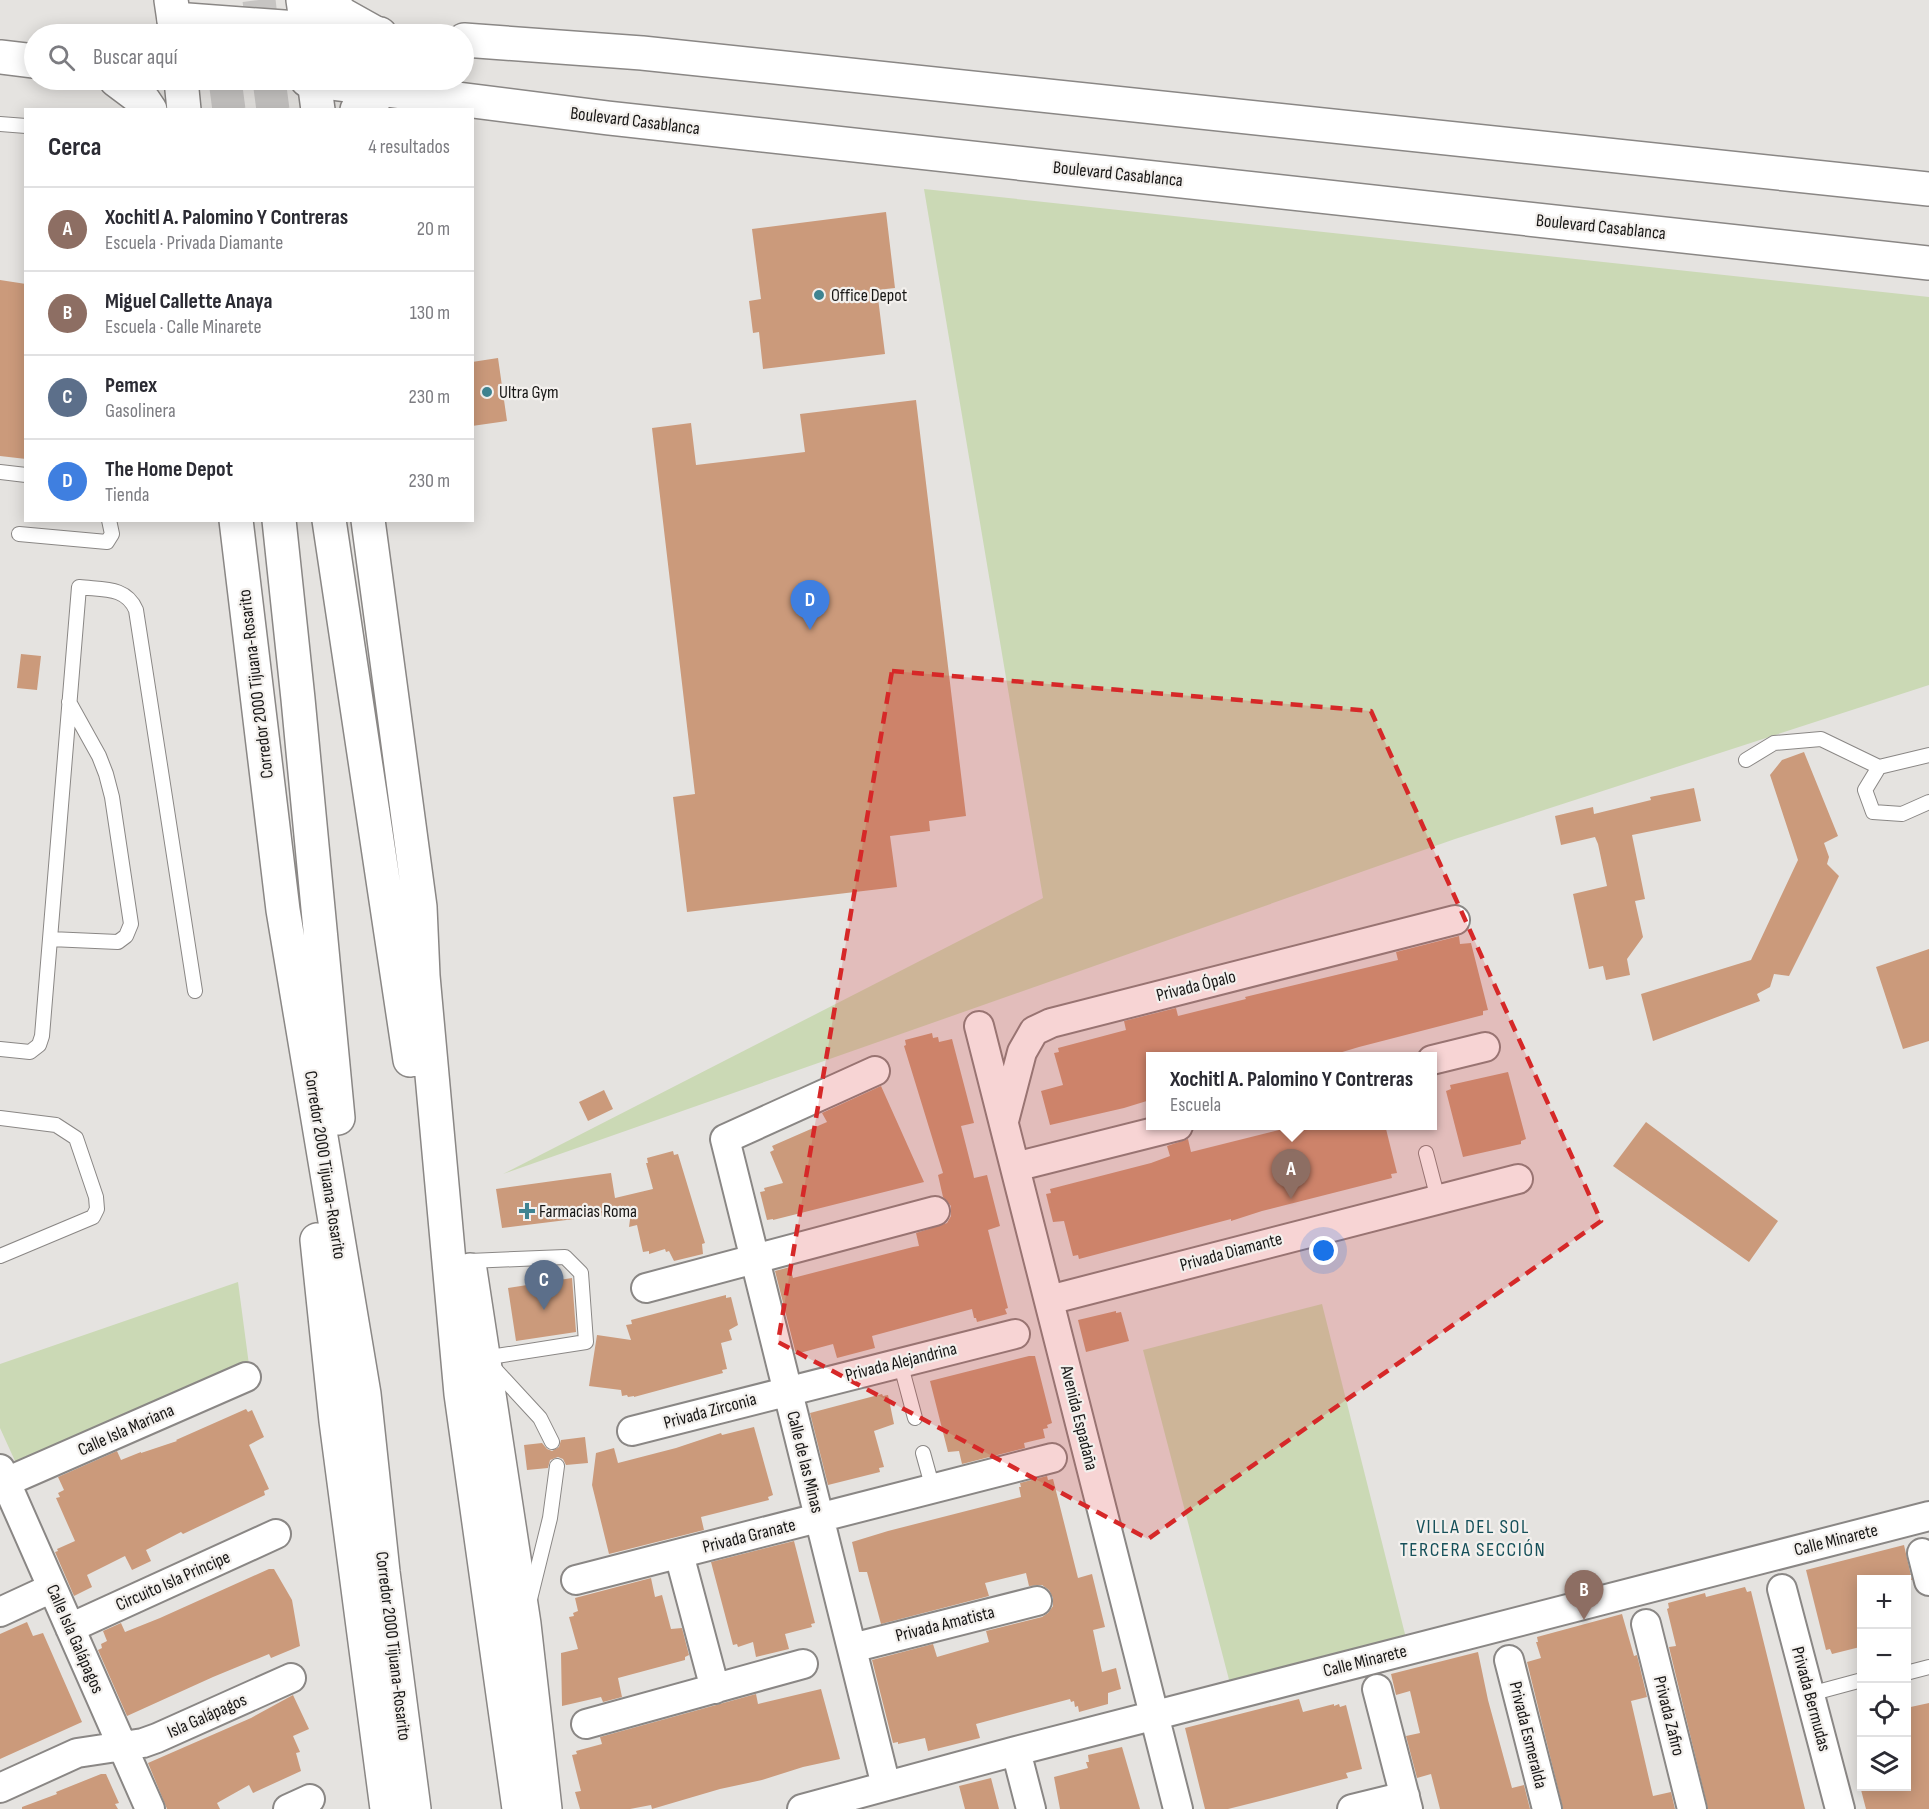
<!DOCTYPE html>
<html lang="es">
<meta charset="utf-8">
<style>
body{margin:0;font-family:"Sofia Sans Condensed",sans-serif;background:#f7f7f7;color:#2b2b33}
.controls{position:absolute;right:18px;bottom:18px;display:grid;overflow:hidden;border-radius:0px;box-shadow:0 3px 15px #0003}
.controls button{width:54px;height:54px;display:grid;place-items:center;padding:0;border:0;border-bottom:2px solid #e1e1e2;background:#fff;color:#2b2b33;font:30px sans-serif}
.you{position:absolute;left:1324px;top:1251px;width:21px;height:21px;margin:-15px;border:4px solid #fff;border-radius:50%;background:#1a73e8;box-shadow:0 0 0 9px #1a73e833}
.badge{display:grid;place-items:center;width:39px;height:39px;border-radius:50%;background:#3f8491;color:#fff;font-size:20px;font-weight:700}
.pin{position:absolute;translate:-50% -50px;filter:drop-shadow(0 2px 3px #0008)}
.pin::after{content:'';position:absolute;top:32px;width:21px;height:18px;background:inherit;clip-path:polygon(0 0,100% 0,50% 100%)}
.popup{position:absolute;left:1146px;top:1052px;width:291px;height:78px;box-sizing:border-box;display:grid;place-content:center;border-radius:0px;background:#fff;filter:drop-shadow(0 2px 4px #0005);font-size:20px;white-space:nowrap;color:#7c7c81}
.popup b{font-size:22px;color:#2b2b33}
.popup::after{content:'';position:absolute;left:50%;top:100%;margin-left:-12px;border:12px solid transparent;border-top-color:#fff}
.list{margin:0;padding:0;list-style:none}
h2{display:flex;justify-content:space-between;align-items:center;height:78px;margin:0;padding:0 24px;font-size:26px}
h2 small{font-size:20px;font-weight:400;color:#7c7c81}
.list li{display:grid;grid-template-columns:39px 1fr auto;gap:18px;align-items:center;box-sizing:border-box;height:84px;padding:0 24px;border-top:2px solid #e1e1e2}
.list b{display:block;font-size:22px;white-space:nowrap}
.list p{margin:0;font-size:20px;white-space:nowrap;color:#7c7c81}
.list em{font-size:20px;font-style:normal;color:#7c7c81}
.icon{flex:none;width:33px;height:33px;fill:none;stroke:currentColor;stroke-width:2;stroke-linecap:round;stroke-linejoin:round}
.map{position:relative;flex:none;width:1929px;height:1809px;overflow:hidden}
.search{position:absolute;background:#fff;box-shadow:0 3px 15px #0003;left:24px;top:24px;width:450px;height:66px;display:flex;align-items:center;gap:15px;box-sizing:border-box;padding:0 21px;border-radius:33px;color:#7c7c81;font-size:22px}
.panel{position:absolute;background:#fff;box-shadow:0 3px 15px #0003;left:24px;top:108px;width:450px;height:414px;border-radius:0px}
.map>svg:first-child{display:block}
</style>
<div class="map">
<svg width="1929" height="1809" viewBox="0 0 1929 1809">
<rect width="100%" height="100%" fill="#e5e3e0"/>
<!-- green -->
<path fill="#cbd9b5" d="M 924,189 L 1929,297 L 1929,685 L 1455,839 L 503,1174 L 1043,898 Z
M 238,1282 L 249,1365 L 15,1461 L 0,1428 L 0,1364 Z
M 1322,1304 L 1409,1650 L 1233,1695 L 1143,1350 Z"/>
<!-- building -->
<path fill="#cb9a7b" d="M 886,212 L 895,288 L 877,290 L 885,354 L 763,369 L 759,332 L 753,333 L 749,301 L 761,299 L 752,229 Z
M 0,280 L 26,284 L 26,459 L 0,456 Z
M 498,358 L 507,421 L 472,426 L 472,362 Z
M 916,400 L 966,816 L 929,821 L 930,831 L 890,836 L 897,887 L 687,912 L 673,797 L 695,794 L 652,428 L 691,423 L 696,465 L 805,452 L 800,414 Z
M 21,654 L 41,656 L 37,690 L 17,688 Z
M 1804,752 L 1838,836 L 1824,843 L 1829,857 L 1827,864 L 1839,876 L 1789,976 L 1774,974 L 1770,987 L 1757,994 L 1760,1001 L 1653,1041 L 1641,994 L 1751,960 L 1798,860 L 1770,775 L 1782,760 Z
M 1694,788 L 1701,821 L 1632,835 L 1645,899 L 1635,901 L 1643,937 L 1627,959 L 1630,975 L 1606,980 L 1603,966 L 1589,969 L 1573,894 L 1607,886 L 1598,844 L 1595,837 L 1561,845 L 1555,816 L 1593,807 L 1594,814 L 1651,800 L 1650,797 Z
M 1459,936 L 1460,944 L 1471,943 L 1488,1010 L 1483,1011 L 1483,1015 L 1359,1047 L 1329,1056 L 1322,1056 L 1321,1052 L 1308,1056 L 1150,1056 L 1150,1100 L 1124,1108 L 1050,1125 L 1041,1091 L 1063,1085 L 1054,1053 L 1059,1052 L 1058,1048 L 1126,1030 L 1124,1021 L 1176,1008 L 1178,1016 L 1246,999 L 1245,997 L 1398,960 L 1396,952 Z
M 1929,949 L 1929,1041 L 1903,1049 L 1876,967 Z
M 932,1033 L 933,1038 L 938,1037 L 939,1042 L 952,1039 L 974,1123 L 961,1126 L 973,1173 L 974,1178 L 987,1175 L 1000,1226 L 988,1230 L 1008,1308 L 1005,1309 L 1007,1314 L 977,1322 L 976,1318 L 974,1318 L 972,1309 L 872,1336 L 875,1348 L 837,1358 L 833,1344 L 796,1354 L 775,1271 L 790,1267 L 793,1278 L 913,1247 L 919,1246 L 916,1233 L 947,1223 L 951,1216 L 951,1206 L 943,1197 L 938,1175 L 943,1173 L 904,1046 L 906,1045 L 905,1040 Z
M 1508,1072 L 1526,1139 L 1521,1141 L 1521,1144 L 1463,1157 L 1446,1091 L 1451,1089 L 1450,1085 Z
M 881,1086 L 924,1182 L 773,1220 L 773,1219 L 767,1220 L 760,1192 L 765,1191 L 764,1188 L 783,1183 L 770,1152 L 774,1150 L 772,1146 L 827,1122 L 822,1113 Z
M 604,1090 L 613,1109 L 588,1121 L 579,1102 Z
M 1646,1122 L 1778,1221 L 1749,1262 L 1613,1166 Z
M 1304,1125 L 1385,1125 L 1397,1173 L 1391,1174 L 1392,1178 L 1262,1211 L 1231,1221 L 1231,1219 L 1079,1259 L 1078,1255 L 1073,1256 L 1064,1221 L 1053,1222 L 1046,1194 L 1051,1193 L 1050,1189 L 1151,1163 L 1170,1156 L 1167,1146 L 1188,1139 L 1191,1152 L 1291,1127 L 1292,1129 Z
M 673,1151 L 674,1155 L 678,1154 L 705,1243 L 702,1244 L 703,1254 L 674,1261 L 669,1251 L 666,1252 L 665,1249 L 649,1254 L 649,1251 L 643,1252 L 637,1225 L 629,1227 L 631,1212 L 502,1228 L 496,1189 L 611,1173 L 615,1198 L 653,1189 L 646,1163 L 648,1163 L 647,1158 Z
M 572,1278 L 576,1332 L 516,1341 L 508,1288 Z
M 726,1295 L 726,1298 L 731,1297 L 738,1325 L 729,1330 L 732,1340 L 721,1343 L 727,1369 L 722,1370 L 723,1373 L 634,1397 L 634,1396 L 628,1397 L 627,1395 L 622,1396 L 621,1390 L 589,1386 L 597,1335 L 631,1340 L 626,1325 L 632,1324 L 631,1320 Z
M 1116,1311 L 1116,1313 L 1121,1312 L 1129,1341 L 1086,1352 L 1078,1320 Z
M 1029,1356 L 1035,1356 L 1052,1423 L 1047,1425 L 1048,1428 L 1043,1429 L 1045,1438 L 1024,1443 L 1025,1448 L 962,1464 L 959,1451 L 948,1452 L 930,1381 Z
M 882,1394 L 883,1396 L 888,1395 L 894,1424 L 874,1431 L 884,1467 L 879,1468 L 880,1472 L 828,1485 L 810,1413 Z
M 246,1409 L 248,1412 L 252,1410 L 264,1437 L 249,1445 L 269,1489 L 264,1491 L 265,1495 L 183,1534 L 181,1532 L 146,1550 L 151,1561 L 132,1570 L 125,1556 L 87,1575 L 92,1587 L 74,1596 L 55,1552 L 58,1551 L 57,1549 L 75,1541 L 56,1498 L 60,1497 L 58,1493 L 64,1490 L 58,1477 L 117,1451 L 121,1460 L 141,1452 L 141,1453 L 177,1441 L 176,1440 Z
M 754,1427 L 773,1495 L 768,1497 L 769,1500 L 701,1517 L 704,1530 L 609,1554 L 592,1485 L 596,1453 L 614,1448 L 618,1463 L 676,1448 L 721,1433 L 722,1435 Z
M 585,1437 L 588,1463 L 566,1465 L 563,1459 L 558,1457 L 550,1460 L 548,1468 L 527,1470 L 524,1445 L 542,1443 L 547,1449 L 552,1451 L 559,1447 L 561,1440 Z
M 1047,1476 L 1048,1480 L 1053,1479 L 1078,1578 L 1092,1574 L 1105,1627 L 1093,1630 L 1102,1672 L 1116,1668 L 1121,1689 L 1108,1693 L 1108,1704 L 1079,1712 L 1078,1706 L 1075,1707 L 1074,1701 L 1071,1702 L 1070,1699 L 976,1724 L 980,1738 L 928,1751 L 925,1738 L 898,1744 L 898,1742 L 893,1743 L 872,1660 L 933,1644 L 937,1657 L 989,1642 L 986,1631 L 1042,1617 L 1048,1613 L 1053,1606 L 1053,1598 L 1049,1590 L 1042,1585 L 1029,1586 L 1026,1573 L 985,1583 L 989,1596 L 881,1624 L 867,1572 L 859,1572 L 852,1542 L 888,1531 L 1021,1497 L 1019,1487 L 1021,1487 L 1020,1483 Z
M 794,1541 L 815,1623 L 811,1624 L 812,1627 L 785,1634 L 789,1649 L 756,1657 L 753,1642 L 738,1647 L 737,1644 L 733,1645 L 711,1562 Z
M 1904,1545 L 1912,1580 L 1862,1580 L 1862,1642 L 1859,1643 L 1860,1647 L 1832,1654 L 1830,1649 L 1826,1650 L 1806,1570 Z
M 269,1569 L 274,1569 L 292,1600 L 300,1646 L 271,1658 L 269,1654 L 213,1677 L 127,1716 L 98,1650 L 102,1648 L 101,1644 L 107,1641 L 103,1631 L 121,1623 L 125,1632 L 160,1618 Z
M 651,1578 L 655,1597 L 662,1595 L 671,1629 L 682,1628 L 689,1655 L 685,1657 L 685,1660 L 618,1678 L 622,1697 L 603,1702 L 601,1697 L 562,1706 L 561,1653 L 578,1649 L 569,1617 L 574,1616 L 573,1613 L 578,1611 L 575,1598 Z
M 1745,1587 L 1747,1592 L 1751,1591 L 1805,1809 L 1708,1809 L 1669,1647 L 1676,1646 L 1667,1609 L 1669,1608 L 1668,1603 L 1705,1593 L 1706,1597 Z
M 1622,1614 L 1634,1656 L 1637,1655 L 1647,1697 L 1631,1701 L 1653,1796 L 1671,1792 L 1675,1809 L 1563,1809 L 1527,1662 L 1541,1658 L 1536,1642 L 1538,1642 L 1537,1637 Z
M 27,1622 L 33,1636 L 43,1633 L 82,1722 L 0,1759 L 0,1634 Z
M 1478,1652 L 1488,1700 L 1512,1788 L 1524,1785 L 1530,1809 L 1440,1809 L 1431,1774 L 1417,1778 L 1406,1736 L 1420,1733 L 1410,1691 L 1396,1695 L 1391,1674 Z
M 821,1689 L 840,1759 L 803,1767 L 762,1780 L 720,1789 L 652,1809 L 651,1805 L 630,1809 L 580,1809 L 575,1792 L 581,1791 L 572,1755 L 577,1754 L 576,1751 L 602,1744 L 600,1737 L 756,1694 L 758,1704 Z
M 293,1695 L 309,1729 L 293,1736 L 300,1752 L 296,1753 L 301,1771 L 253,1793 L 249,1785 L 217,1803 L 220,1809 L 167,1809 L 148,1763 L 251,1718 Z
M 1299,1699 L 1303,1712 L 1334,1704 L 1334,1706 L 1339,1704 L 1340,1707 L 1346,1705 L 1362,1769 L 1346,1773 L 1348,1778 L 1336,1781 L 1264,1800 L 1228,1809 L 1205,1809 L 1185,1728 Z
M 1929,1703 L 1929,1809 L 1866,1809 L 1860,1786 L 1906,1786 L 1906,1764 L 1909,1763 L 1906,1752 L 1906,1708 Z
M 1122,1747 L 1140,1809 L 1060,1809 L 1054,1777 L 1088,1768 L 1086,1762 L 1089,1762 L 1088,1755 Z
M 101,1774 L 106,1774 L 119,1803 L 115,1804 L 118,1809 L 22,1809 L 22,1807 L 57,1794 L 56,1792 Z
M 991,1778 L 999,1809 L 965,1809 L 959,1786 Z"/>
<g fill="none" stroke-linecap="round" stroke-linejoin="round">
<!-- trunk-tunnel -->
<path stroke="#c6c4c2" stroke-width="33" stroke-dasharray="33 16" stroke-linecap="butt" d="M 259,0 L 263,34
M 225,80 L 229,110
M 269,80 L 273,110"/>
<defs>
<path id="service" d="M 0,124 L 26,126
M 0,472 L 26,475
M 19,534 L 107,542 L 112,534 L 109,520
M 1929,755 L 1879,767 L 1865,790 L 1873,812 L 1902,814 L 1929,802
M 1746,760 L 1774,743 L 1821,739 L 1879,767
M 50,939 L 118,942 L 126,936 L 131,924 L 112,797 L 106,774 L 99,756 L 69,702
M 0,1049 L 30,1052 L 39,1045 L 42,1036 L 79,587 C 102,590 126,586 136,610 L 195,991
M 0,1118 L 56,1125 L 76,1138 L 96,1197 L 97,1209 L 93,1217 L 0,1256
M 1426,1153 L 1438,1199
M 469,1261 L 565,1257 L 581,1273 L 586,1342 L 484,1358
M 900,1362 L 915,1418
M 492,1366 L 540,1418 L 552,1442
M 923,1453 L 933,1489
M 530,1599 L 550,1518 L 557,1466
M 1906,1673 L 1929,1667
M 1810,1694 L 1862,1680"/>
<path id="minor" d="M 979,1026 L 1178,1809
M 1432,1060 L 1485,1047
M 875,1071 L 725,1139 L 886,1786
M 1004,1121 L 1022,1052 L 1034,1031 L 1051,1023 L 1455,920
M 1015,1167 L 1178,1126
M 646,1288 L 935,1211
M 1049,1300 L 1518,1179
M 632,1431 L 1015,1334
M 0,1469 L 150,1809
M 6,1482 L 246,1377
M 1922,1553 L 1929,1581
M 679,1554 L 715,1689
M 576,1580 L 1052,1458
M 1782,1589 L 1840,1809
M 0,1612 L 52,1588
M 1646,1624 L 1692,1809
M 70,1628 L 276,1534
M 852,1648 L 1037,1601
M 1509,1660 L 1547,1809
M 1377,1689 L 1408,1809
M 586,1724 L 803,1664
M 1016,1751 L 1031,1809
M 0,1788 L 77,1753 L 143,1743 L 157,1738 L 291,1678
M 288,1809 L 310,1799
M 802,1809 L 1016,1751 L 1929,1516
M 1352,1809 L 1405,1796"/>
<path id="primary" d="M 174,19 L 380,34
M 464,40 L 642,53 L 1929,189
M 307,80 L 608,118 L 1929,263"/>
<path id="trunk" d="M 171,0 L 176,34
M 303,0 L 308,34
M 327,0 L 343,15 L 377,34
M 0,57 L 34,61
M 116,80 L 144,101 L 150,110
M 181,80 L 184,110
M 314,80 L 318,110
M 357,110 L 386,89
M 236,520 L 283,910 L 364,1394 L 383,1572 L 414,1809
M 279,520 L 298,699 L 338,1118
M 329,520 L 410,1060
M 368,520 L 420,907 L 423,976 L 461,1394 L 519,1809
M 317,1240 L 336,1421 L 387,1809
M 470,1270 L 524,1624 L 545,1809"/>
</defs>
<!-- service casing -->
<use href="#service" stroke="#8a8785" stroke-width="16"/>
<!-- minor casing -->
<use href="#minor" stroke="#8a8785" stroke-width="32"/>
<!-- primary casing -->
<use href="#primary" stroke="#8a8785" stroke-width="36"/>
<!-- trunk casing -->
<use href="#trunk" stroke="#8a8785" stroke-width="36"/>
<!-- service -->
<use href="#service" stroke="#fff" stroke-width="14"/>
<!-- minor -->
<use href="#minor" stroke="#fff" stroke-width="28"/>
<!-- primary -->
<use href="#primary" stroke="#fff" stroke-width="33"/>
<!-- trunk -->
<use href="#trunk" stroke="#fff" stroke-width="33"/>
</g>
<!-- marked area -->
<path fill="#d62828" fill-opacity="0.2" stroke="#d62828" stroke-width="4.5" stroke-dasharray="12 8" stroke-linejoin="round" d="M 892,671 L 1371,711 L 1601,1221 L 1148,1539 L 778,1342 Z"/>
<!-- markers -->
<g fill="#3f8491" stroke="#f3f0ed" stroke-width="2">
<circle cx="819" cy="295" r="6"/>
<circle cx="487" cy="392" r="6"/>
<path d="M524 1202h6v6h6v6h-6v6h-6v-6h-6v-6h6z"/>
</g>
<g text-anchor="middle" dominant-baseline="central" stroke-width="4.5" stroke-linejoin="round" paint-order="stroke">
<!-- street labels -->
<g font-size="18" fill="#181716" stroke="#f3f0ed">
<text transform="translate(635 121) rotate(7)">Boulevard Casablanca</text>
<text transform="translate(1118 174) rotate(6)">Boulevard Casablanca</text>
<text transform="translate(1601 227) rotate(6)">Boulevard Casablanca</text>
<text transform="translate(256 684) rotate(-97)">Corredor 2000 Tijuana-Rosarito</text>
<text transform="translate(1196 986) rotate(-14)">Privada Ópalo</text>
<text transform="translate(325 1165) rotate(81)">Corredor 2000 Tijuana-Rosarito</text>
<text transform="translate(1231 1252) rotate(-15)">Privada Diamante</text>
<text transform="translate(901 1362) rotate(-14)">Privada Alejandrina</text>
<text transform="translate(710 1411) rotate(-15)">Privada Zirconia</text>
<text transform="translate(1079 1418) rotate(76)">Avenida Espadaña</text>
<text transform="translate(126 1430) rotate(-24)">Calle Isla Mariana</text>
<text transform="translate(805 1462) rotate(76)">Calle de las Minas</text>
<text transform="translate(749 1536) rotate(-14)">Privada Granate</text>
<text transform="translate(1836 1540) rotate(-14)">Calle Minarete</text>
<text transform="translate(173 1581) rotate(-24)">Circuito Isla Principe</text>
<text transform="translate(945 1624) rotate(-14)">Privada Amatista</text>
<text transform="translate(75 1639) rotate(66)">Calle Isla Galápagos</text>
<text transform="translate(393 1646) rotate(83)">Corredor 2000 Tijuana-Rosarito</text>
<text transform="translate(1365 1661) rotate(-14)">Calle Minarete</text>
<text transform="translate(1811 1699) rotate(75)">Privada Bermudas</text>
<text transform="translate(207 1716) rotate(-24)">Isla Galápagos</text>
<text transform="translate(1669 1716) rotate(76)">Privada Zafiro</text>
<text transform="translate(1528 1735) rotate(76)">Privada Esmeralda</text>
</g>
<!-- poi labels -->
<g font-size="18" fill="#181716" stroke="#f3f0ed" text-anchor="start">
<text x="831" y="295">Office Depot</text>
<text x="499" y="392">Ultra Gym</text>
<text x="539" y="1211">Farmacias Roma</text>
</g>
<!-- neighbourhood labels -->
<g font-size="20" letter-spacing="1.5" fill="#16505a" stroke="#f3f0ed">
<text x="1473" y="1527">VILLA DEL SOL<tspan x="1473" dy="23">TERCERA SECCIÓN</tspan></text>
</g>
</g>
</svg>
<div class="controls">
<button>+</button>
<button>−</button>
<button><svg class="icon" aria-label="locate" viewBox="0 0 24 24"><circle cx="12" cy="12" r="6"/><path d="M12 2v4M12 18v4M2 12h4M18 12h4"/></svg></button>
<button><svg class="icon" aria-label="layers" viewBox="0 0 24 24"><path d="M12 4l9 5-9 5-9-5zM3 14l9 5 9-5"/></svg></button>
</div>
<div class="you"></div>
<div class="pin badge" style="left:1291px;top:1199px;background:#8d6e63">A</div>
<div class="popup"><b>Xochitl A. Palomino Y Contreras</b>Escuela</div>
<div class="pin badge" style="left:1584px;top:1620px;background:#8d6e63">B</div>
<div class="pin badge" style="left:544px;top:1310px;background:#5c6f8a">C</div>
<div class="pin badge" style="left:810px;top:630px;background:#3f7fe0">D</div>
<div class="search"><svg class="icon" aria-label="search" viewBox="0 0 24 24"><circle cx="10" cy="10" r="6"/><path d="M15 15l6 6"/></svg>Buscar aquí</div>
<section class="panel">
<h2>Cerca<small>4 resultados</small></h2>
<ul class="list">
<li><span class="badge" style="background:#8d6e63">A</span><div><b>Xochitl A. Palomino Y Contreras</b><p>Escuela · Privada Diamante</p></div><em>20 m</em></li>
<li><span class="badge" style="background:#8d6e63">B</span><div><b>Miguel Callette Anaya</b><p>Escuela · Calle Minarete</p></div><em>130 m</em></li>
<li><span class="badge" style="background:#5c6f8a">C</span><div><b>Pemex</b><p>Gasolinera</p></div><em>230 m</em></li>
<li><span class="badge" style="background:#3f7fe0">D</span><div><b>The Home Depot</b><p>Tienda</p></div><em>230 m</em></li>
</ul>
</section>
</div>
